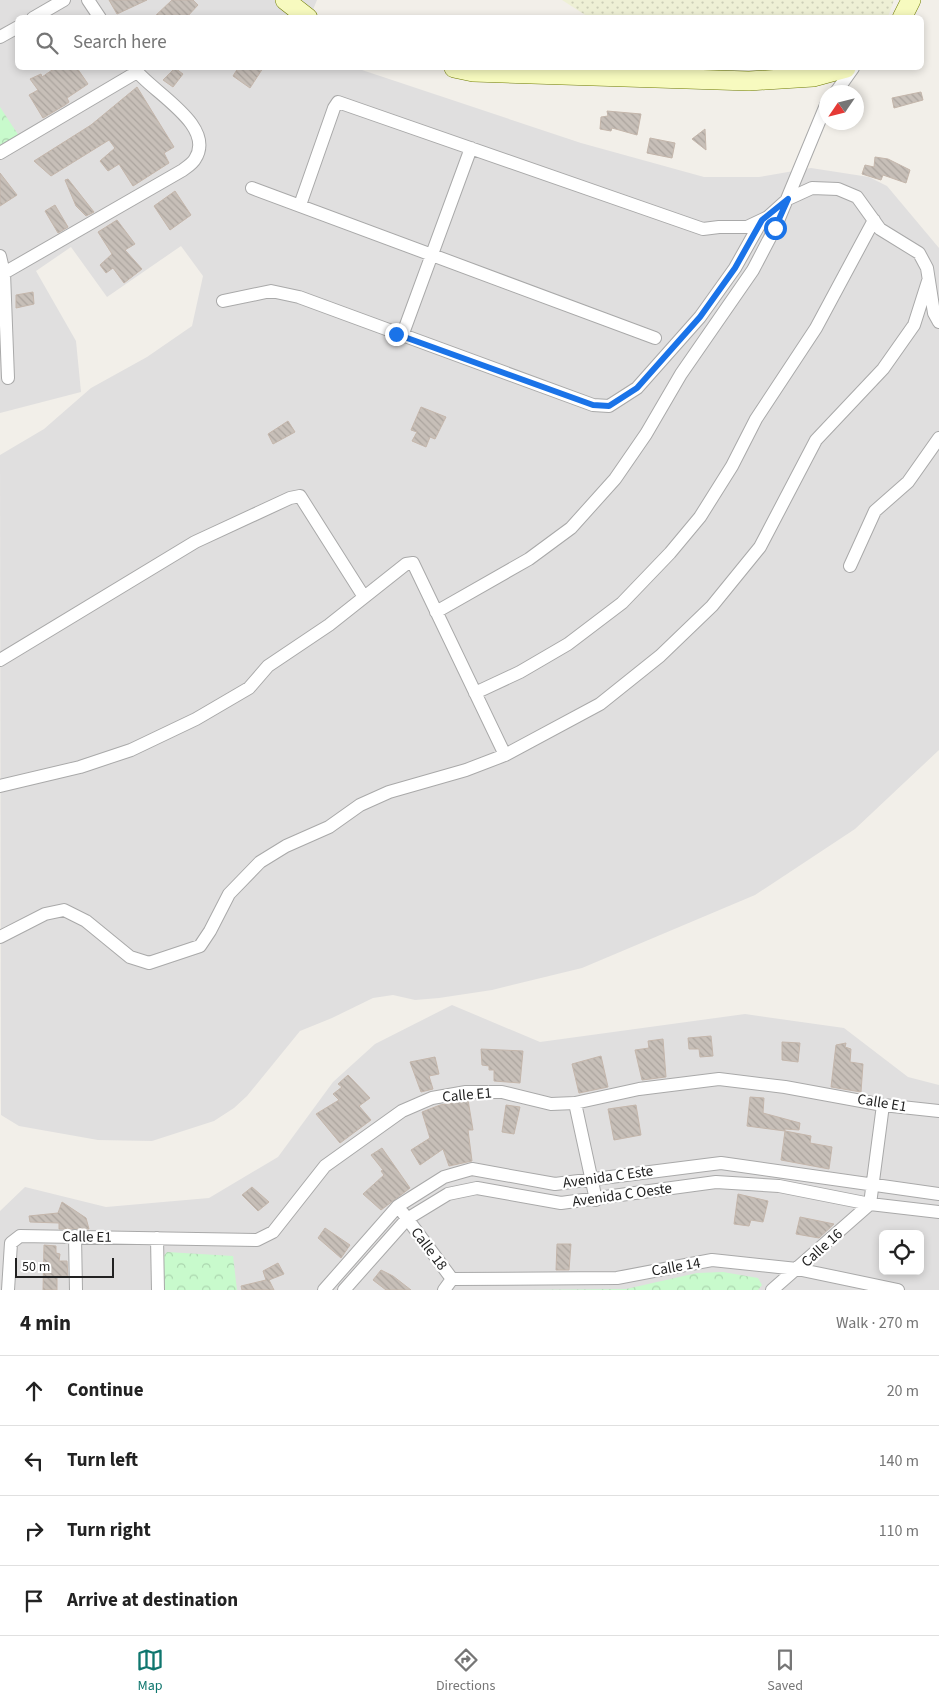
<!DOCTYPE html>
<meta charset="utf-8">
<style>
body{margin:0;font-family:"Source Sans 3",sans-serif;background:#f2f2f2;color:#222}
.controls{position:absolute;right:15px;bottom:15px;display:grid;overflow:hidden;border-radius:8px;box-shadow:0 2px 8px #0003}
.controls button{width:45px;height:45px;display:grid;place-items:center;padding:0;border:0;border-bottom:1px solid #e0e0e0;background:#fff;color:#222;font:25px sans-serif}
.compass{position:absolute;left:819px;top:85px;width:45px;height:45px;border-radius:50%;background:#fff;box-shadow:0 2px 8px #0003;rotate:235deg}
.scale{position:absolute;left:15px;bottom:12px;width:99px;box-sizing:border-box;padding-left:5px;border:2px solid #222;border-top:0;font-size:14px;line-height:18px;white-space:nowrap;color:#222;-webkit-text-stroke:4px #fff;paint-order:stroke}
.stop{position:absolute;width:15px;height:15px;margin:-11px;border:4px solid #1a73e8;border-radius:50%;background:#fff}
.stop.end{background:#1a73e8;border-color:#fff;box-shadow:0 1px 5px #0008}
.list{margin:0;padding:0;list-style:none}
h2{display:flex;justify-content:space-between;align-items:center;height:65px;margin:0;padding:0 20px;font-size:21px}
h2 small{font-size:16px;font-weight:400;color:#767676}
.list li{display:grid;grid-template-columns:32px 1fr auto;gap:15px;align-items:center;box-sizing:border-box;height:70px;padding:0 20px;border-top:1px solid #e0e0e0}
.list b{display:block;font-size:19px;white-space:nowrap}
.list em{font-size:16px;font-style:normal;color:#767676}
.icon{flex:none;width:28px;height:28px;fill:none;stroke:currentColor;stroke-width:2;stroke-linecap:round;stroke-linejoin:round}
.map{position:relative;flex:none;width:939px;height:1290px;overflow:hidden}
.search{position:absolute;background:#fff;box-shadow:0 2px 8px #0003;left:15px;right:15px;top:15px;height:55px;display:flex;align-items:center;gap:12px;box-sizing:border-box;padding:0 18px;border-radius:8px;color:#767676;font-size:19px}
.sheet{height:345px;background:#fff}
nav{display:flex;justify-content:space-around;align-items:center;box-sizing:border-box;height:70px;border-top:1px solid #e0e0e0;background:#fff;font-size:14px;color:#767676}
nav a{display:grid;justify-items:center;gap:2px}
nav .on{color:#0f766e}
.map>svg:first-child{display:block}
</style>
<div class="map">
<svg width="939" height="1290" viewBox="0 0 939 1290">
<defs>
<pattern id="farmland-dots" width="8" height="8" patternUnits="userSpaceOnUse" patternTransform="scale(1.25)"><rect width="8" height="8" fill="#eef0d5"/><path d="M2 2h.1M6 6h.1" fill="none" stroke="#ccceb7" stroke-width="1.8" stroke-linecap="round"/></pattern>
<pattern id="park-crowns" width="20" height="18" patternUnits="userSpaceOnUse" patternTransform="scale(1.25)"><rect width="20" height="18" fill="#c8facc"/><path d="M2 6a3 3 0 1 1 6 0M12 15a3 3 0 1 1 6 0" fill="none" stroke="#acd6af"/></pattern>
<pattern id="building-back-hatch" width="6" height="6" patternUnits="userSpaceOnUse" patternTransform="scale(1.25)"><rect width="6" height="6" fill="#c7bfb8"/><path d="M-1 5l2 2M0 0l6 6M5-1l2 2" fill="none" stroke="#aba49e"/></pattern>
</defs>
<rect width="100%" height="100%" fill="#f2efe9"/>
<!-- residential -->
<path fill="#e0dfdf" fill-rule="evenodd" d="M 0,0 L 317,0 L 310,17 L 18,18 L 18,68 L 356,68 L 581,143 L 704,177 L 759,177 L 811,168 L 869,177 L 887,186 L 939,248 L 939,750 L 855,829 L 755,895 L 582,968 L 492,990 L 439,998 L 415,1000 L 393,995 L 373,998 L 332,1018 L 300,1031 L 247,1096 L 234,1108 L 214,1121 L 152,1141 L 98,1140 L 19,1126 L 1,1115 L 0,455 L 44,429 L 91,388 L 147,357 L 192,326 L 203,276 L 181,246 L 107,297 L 71,247 L 36,271 L 76,341 L 81,392 L 0,413 Z
M 452,1005 L 540,1042 L 745,1014 L 844,1028 L 908,1077 L 939,1085 L 939,1290 L 0,1290 L 0,1211 L 25,1187 L 106,1207 L 209,1198 L 278,1157 L 333,1082 L 375,1044 ZM 883,1234 L 920,1234 L 920,1271 L 883,1271 Z"/>
<!-- farmland -->
<path fill="url(#farmland-dots)" d="M 562,0 L 894,0 L 888,17 L 590,18 Z"/>
<!-- park -->
<path fill="url(#park-crowns)" d="M 0,107 L 19,136 L 0,145 Z
M 167,1252 L 233,1256 L 237,1290 L 162,1290 L 163,1257 Z
M 723,1272 L 758,1278 L 762,1285 L 758,1290 L 528,1290 L 626,1289 L 697,1273 Z"/>
<!-- building -->
<path fill="url(#building-back-hatch)" stroke="#c4b6ab" d="M 109,0 L 147,0 L 117,14 Z
M 172,0 L 193,0 L 198,5 L 186,18 L 153,18 Z
M 55,68 L 77,68 L 88,84 L 67,98 L 69,102 L 65,105 L 43,118 L 29,95 L 38,90 L 30,79 L 41,74 L 42,77 Z
M 175,68 L 183,74 L 173,87 L 163,80 Z
M 238,68 L 263,68 L 250,88 L 233,76 Z
M 137,87 L 174,147 L 164,153 L 169,163 L 133,186 L 119,164 L 108,171 L 100,161 L 115,148 L 109,140 L 51,176 L 34,161 L 91,125 Z
M 921,92 L 923,100 L 894,108 L 892,98 Z
M 607,111 L 641,114 L 637,135 L 612,128 L 611,131 L 600,129 L 601,117 L 608,116 Z
M 705,129 L 706,150 L 692,139 Z
M 650,138 L 675,143 L 672,158 L 647,153 Z
M 875,157 L 888,159 L 910,170 L 906,183 L 883,175 L 881,180 L 862,174 L 865,165 L 874,167 Z
M 0,173 L 17,195 L 0,206 Z
M 68,179 L 94,212 L 86,216 L 76,206 L 65,180 Z
M 175,191 L 191,215 L 170,230 L 154,206 Z
M 55,205 L 68,227 L 58,233 L 45,211 Z
M 117,220 L 135,244 L 125,250 L 142,269 L 124,283 L 113,268 L 106,273 L 100,265 L 112,254 L 98,232 Z
M 33,292 L 34,304 L 16,308 L 16,295 Z
M 421,407 L 446,417 L 435,439 L 430,437 L 426,447 L 412,441 L 417,432 L 411,430 Z
M 288,421 L 295,432 L 273,444 L 268,434 Z
M 711,1036 L 713,1056 L 700,1057 L 699,1049 L 689,1049 L 688,1038 Z
M 663,1039 L 666,1077 L 642,1080 L 635,1050 L 649,1048 L 648,1041 Z
M 782,1042 L 800,1043 L 798,1062 L 782,1060 Z
M 846,1043 L 845,1047 L 851,1049 L 850,1062 L 863,1064 L 861,1092 L 831,1087 L 836,1045 Z
M 481,1049 L 523,1051 L 520,1083 L 494,1081 L 494,1070 L 489,1070 L 489,1066 L 482,1065 Z
M 601,1056 L 608,1087 L 579,1093 L 572,1064 Z
M 435,1057 L 439,1074 L 429,1076 L 433,1089 L 421,1092 L 410,1062 Z
M 348,1075 L 370,1098 L 359,1106 L 371,1120 L 340,1143 L 316,1114 L 339,1100 L 333,1094 L 342,1087 L 338,1084 Z
M 750,1097 L 764,1098 L 763,1113 L 800,1123 L 799,1130 L 785,1129 L 785,1131 L 747,1126 Z
M 468,1100 L 473,1130 L 468,1130 L 472,1161 L 449,1166 L 443,1149 L 420,1165 L 411,1150 L 430,1138 L 422,1112 L 440,1105 Z
M 506,1105 L 520,1107 L 514,1134 L 502,1132 Z
M 636,1105 L 641,1135 L 614,1140 L 608,1109 Z
M 785,1131 L 811,1136 L 810,1143 L 832,1147 L 829,1169 L 781,1160 Z
M 382,1148 L 410,1188 L 381,1210 L 363,1194 L 384,1175 L 381,1171 L 383,1170 L 371,1155 Z
M 252,1187 L 269,1202 L 258,1211 L 242,1195 Z
M 738,1194 L 768,1201 L 763,1222 L 751,1220 L 749,1226 L 734,1224 Z
M 62,1202 L 86,1218 L 89,1229 L 59,1229 L 59,1223 L 30,1222 L 29,1216 L 58,1213 Z
M 800,1217 L 834,1224 L 819,1238 L 796,1234 Z
M 325,1228 L 350,1245 L 341,1258 L 318,1238 Z
M 557,1244 L 571,1244 L 569,1270 L 556,1270 Z
M 44,1245 L 56,1246 L 56,1253 L 60,1254 L 59,1261 L 67,1261 L 68,1277 L 57,1276 L 57,1290 L 43,1290 Z
M 278,1263 L 284,1274 L 269,1280 L 274,1290 L 242,1290 L 241,1286 L 266,1280 L 263,1271 Z
M 381,1270 L 393,1276 L 411,1290 L 386,1290 L 373,1280 Z"/>
<g fill="none" stroke-linecap="round" stroke-linejoin="round">
<defs>
<path id="minor" d="M 88,0 L 100,18
M 33,18 L 64,0
M 0,37 L 18,27
M 836,92 L 853,68
M 0,153 L 137,72
M 252,188 L 655,338
M 300,205 L 334,108 L 338,102 L 703,229 L 719,227 L 747,227 L 768,217 L 788,199 L 812,188 L 838,189 L 857,197 L 880,229 L 919,253 L 927,268 L 934,313 L 939,322
M 0,256 L 4,273 L 8,378
M 0,273 L 4,273 L 183,170 C 187,167 193,163 195,159 C 217,125 150,91 134,68
M 223,301 L 271,291 L 299,297 L 593,405 L 609,406 L 637,388 L 700,317 L 735,268 L 762,220
M 402,336 L 471,148
M 850,566 L 875,511 L 908,482 L 939,438
M 436,612 L 529,559 L 571,528 L 615,479 L 646,434 L 681,374 L 753,270 L 775,228 L 826,105
M 0,660 L 195,542 L 290,498 L 300,496 L 364,597
M 475,693 L 520,672 L 568,644 L 622,603 L 670,553 L 700,517 L 732,466 L 756,419 L 816,328 L 874,220
M 0,786 L 80,767 L 131,750 L 196,719 L 249,688 L 268,666 L 329,625 L 406,564 L 413,563 L 505,755
M 0,937 L 45,914 L 64,910 L 86,921 L 130,957 L 149,963 L 200,946 L 210,931 L 229,894 L 260,862 L 286,846 L 329,827 L 360,805 L 389,792 L 466,770 L 505,755 L 600,704 L 660,656 L 712,606 L 760,547 L 816,440 L 883,369 L 914,325 L 928,281
M 575,1103 L 596,1200
M 403,1213 L 452,1279
M 75,1236 L 76,1290
M 157,1238 L 158,1290
M 452,1279 L 617,1278 L 712,1260 L 797,1269 L 898,1290
M 8,1290 L 11,1243 L 20,1236 L 257,1240 L 273,1232 L 325,1166 L 402,1111 L 432,1098 L 466,1092 L 502,1092 L 551,1104 L 575,1103 L 639,1089 L 719,1079 L 785,1087 L 883,1105 L 939,1111
M 324,1290 L 398,1206 L 444,1177 L 472,1169 L 555,1184 L 721,1163 L 939,1194
M 344,1290 L 407,1219 L 448,1194 L 477,1188 L 561,1203 L 716,1182 L 779,1186 L 870,1204 L 939,1212
M 444,1290 L 452,1279
M 772,1290 L 870,1204 L 883,1105"/>
<path id="secondary" d="M 285,0 L 308,18
M 902,18 L 911,0
M 454,68 L 473,72 L 749,81 L 813,77 L 846,68"/>
</defs>
<!-- minor casing -->
<use href="#minor" stroke="#a9a9a9" stroke-width="14"/>
<!-- secondary casing -->
<use href="#secondary" stroke="#707d05" stroke-width="20"/>
<!-- minor -->
<use href="#minor" stroke="#fff" stroke-width="12"/>
<!-- secondary -->
<use href="#secondary" stroke="#f7fabf" stroke-width="19"/>
</g>
<g fill="none" stroke-linecap="round" stroke-linejoin="round">
<!-- route -->
<path stroke="#1a73e8" stroke-width="6" d="M 396,334 L 593,405 L 609,406 L 637,388 L 700,317 L 735,268 L 762,220 L 788,199 L 775,228"/>
</g>
<g text-anchor="middle" dominant-baseline="central" stroke-width="4.5" stroke-linejoin="round" paint-order="stroke">
<!-- street labels -->
<g font-size="15" fill="#222" stroke="#fff">
<text transform="translate(467 1095) rotate(-5)">Calle E1</text>
<text transform="translate(882 1103) rotate(9)">Calle E1</text>
<text transform="translate(608 1177) rotate(-8)">Avenida C Este</text>
<text transform="translate(622 1195) rotate(-8)">Avenida C Oeste</text>
<text transform="translate(87 1237) rotate(1)">Calle E1</text>
<text transform="translate(822 1248) rotate(-42)">Calle 16</text>
<text transform="translate(429 1249) rotate(53)">Calle 18</text>
<text transform="translate(676 1267) rotate(-10)">Calle 14</text>
</g>
</g>
</svg>
<div class="controls">
<button><svg class="icon" aria-label="locate" viewBox="0 0 24 24"><circle cx="12" cy="12" r="6"/><path d="M12 2v4M12 18v4M2 12h4M18 12h4"/></svg></button>
</div>
<svg class="compass" viewBox="-18 -18 36 36"><path d="M0-13l5 13h-10z" fill="#e53935"/><path d="M0 13l5-13h-10z" fill="#767676"/></svg>
<div class="scale">50 m</div>
<div class="stop" style="left:775px;top:228px"></div>
<div class="stop end" style="left:396px;top:334px"></div>
<div class="search"><svg class="icon" aria-label="search" viewBox="0 0 24 24"><circle cx="10" cy="10" r="6"/><path d="M15 15l6 6"/></svg>Search here</div>
</div>
<section class="sheet">
<h2>4 min<small>Walk · 270 m</small></h2>
<ul class="list">
<li><svg class="icon" aria-label="ahead" viewBox="0 0 24 24"><path d="M12 20V5M6 11l6-6 6 6"/></svg><div><b>Continue</b></div><em>20 m</em></li>
<li><svg class="icon" aria-label="left" viewBox="0 0 24 24"><path d="M17 20v-9H6M10 6l-5 5 5 5"/></svg><div><b>Turn left</b></div><em>140 m</em></li>
<li><svg class="icon" aria-label="right" viewBox="0 0 24 24"><path d="M7 20v-9h11M14 6l5 5-5 5"/></svg><div><b>Turn right</b></div><em>110 m</em></li>
<li><svg class="icon" aria-label="arrive" viewBox="0 0 24 24"><path d="M6 21V4h12l-3 4 3 4H6"/></svg><div><b>Arrive at destination</b></div></li>
</ul>
</section>
<nav>
<a class="on"><svg class="icon" aria-label="map" viewBox="0 0 24 24"><path d="M3 6l6-2 6 2 6-2v14l-6 2-6-2-6 2zM9 4v14M15 6v14"/></svg>Map</a>
<a><svg class="icon" aria-label="directions" viewBox="0 0 24 24"><path d="M12 3l9 9-9 9-9-9zM9 14v-3h6M13 9l2 2-2 2"/></svg>Directions</a>
<a><svg class="icon" aria-label="saved" viewBox="0 0 24 24"><path d="M7 4h10v16l-5-4-5 4z"/></svg>Saved</a>
</nav>
